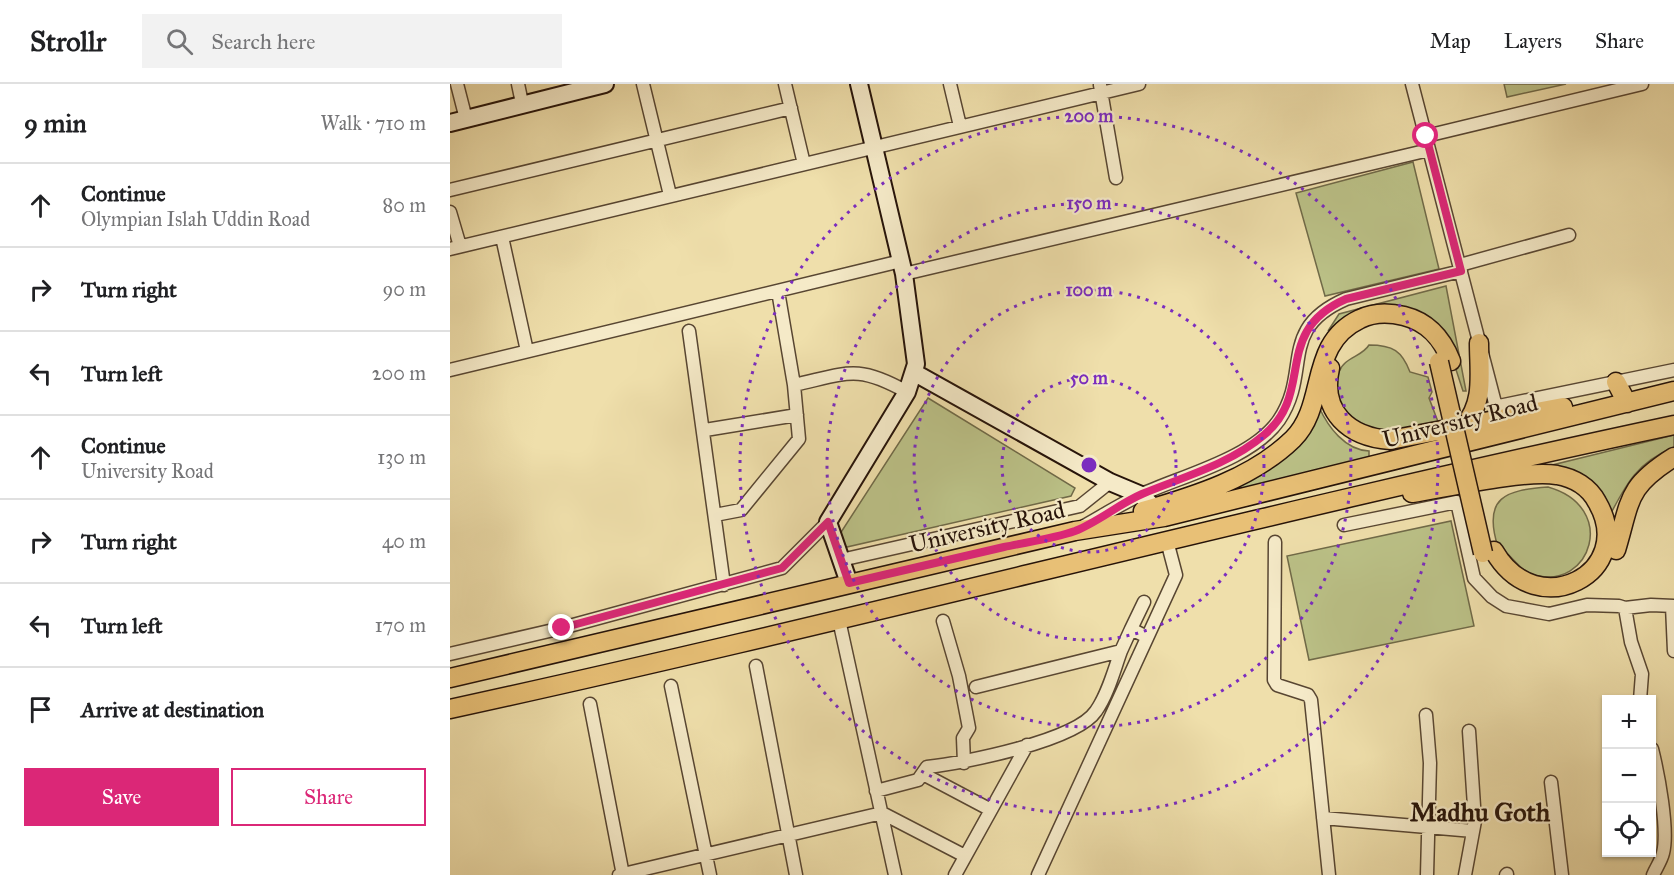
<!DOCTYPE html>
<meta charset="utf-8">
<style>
body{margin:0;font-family:"IM FELL Great Primer",serif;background:#f2f2f2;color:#202124}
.controls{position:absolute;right:18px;bottom:18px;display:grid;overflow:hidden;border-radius:0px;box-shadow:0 2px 4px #0004}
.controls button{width:54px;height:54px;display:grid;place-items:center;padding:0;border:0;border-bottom:2px solid #e0e0e0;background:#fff;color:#202124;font:30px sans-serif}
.stop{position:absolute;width:18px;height:18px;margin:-14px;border:4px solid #db2777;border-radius:50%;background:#fff}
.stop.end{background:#db2777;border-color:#fff;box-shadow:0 2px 6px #0008}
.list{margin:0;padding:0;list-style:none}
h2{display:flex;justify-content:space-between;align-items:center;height:78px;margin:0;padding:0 24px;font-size:26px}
h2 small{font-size:20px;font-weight:400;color:#757577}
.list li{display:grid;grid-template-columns:39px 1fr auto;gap:18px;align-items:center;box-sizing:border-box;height:84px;padding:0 24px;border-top:2px solid #e0e0e0}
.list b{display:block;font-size:22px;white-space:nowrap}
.list p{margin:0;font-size:20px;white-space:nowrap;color:#757577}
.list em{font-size:20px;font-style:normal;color:#757577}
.actions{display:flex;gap:12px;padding:18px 24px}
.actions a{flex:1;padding:14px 0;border:2px solid #db2777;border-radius:0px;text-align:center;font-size:21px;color:#db2777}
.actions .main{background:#db2777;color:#fff}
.icon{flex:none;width:33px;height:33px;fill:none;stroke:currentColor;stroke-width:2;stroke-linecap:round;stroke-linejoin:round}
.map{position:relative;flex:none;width:1224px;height:791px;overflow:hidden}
header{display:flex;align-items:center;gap:36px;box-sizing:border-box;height:84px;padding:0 30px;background:#fff;border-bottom:2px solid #e0e0e0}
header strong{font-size:28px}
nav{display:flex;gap:33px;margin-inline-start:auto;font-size:21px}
.search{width:420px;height:54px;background:#f2f2f2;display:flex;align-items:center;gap:15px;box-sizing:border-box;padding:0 21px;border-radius:0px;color:#757577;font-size:22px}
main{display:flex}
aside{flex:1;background:#fff}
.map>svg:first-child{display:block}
</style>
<header>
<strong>Strollr</strong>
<div class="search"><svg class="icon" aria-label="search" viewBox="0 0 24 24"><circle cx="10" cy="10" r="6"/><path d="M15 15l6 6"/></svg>Search here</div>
<nav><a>Map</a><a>Layers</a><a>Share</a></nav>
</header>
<main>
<aside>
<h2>9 min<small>Walk · 710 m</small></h2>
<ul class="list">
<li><svg class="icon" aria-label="ahead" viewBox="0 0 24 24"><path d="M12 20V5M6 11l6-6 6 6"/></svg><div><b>Continue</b><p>Olympian Islah Uddin Road</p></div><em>80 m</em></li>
<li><svg class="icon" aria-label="right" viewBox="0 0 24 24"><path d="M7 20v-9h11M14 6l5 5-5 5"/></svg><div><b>Turn right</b></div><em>90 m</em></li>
<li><svg class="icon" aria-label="left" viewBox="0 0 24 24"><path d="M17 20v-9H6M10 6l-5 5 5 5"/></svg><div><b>Turn left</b></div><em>200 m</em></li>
<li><svg class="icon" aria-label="ahead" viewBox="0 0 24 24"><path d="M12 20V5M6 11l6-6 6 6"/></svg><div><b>Continue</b><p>University Road</p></div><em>130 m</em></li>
<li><svg class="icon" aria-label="right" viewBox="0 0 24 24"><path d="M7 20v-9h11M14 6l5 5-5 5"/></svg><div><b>Turn right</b></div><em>40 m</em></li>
<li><svg class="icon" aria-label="left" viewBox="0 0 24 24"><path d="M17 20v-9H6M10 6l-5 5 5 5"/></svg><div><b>Turn left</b></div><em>170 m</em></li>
<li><svg class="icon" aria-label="arrive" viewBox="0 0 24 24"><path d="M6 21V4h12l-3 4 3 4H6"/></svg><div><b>Arrive at destination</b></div></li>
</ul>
<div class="actions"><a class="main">Save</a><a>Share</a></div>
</aside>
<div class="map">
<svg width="1224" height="791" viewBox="0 0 1224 791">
<rect width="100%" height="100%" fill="#efdfab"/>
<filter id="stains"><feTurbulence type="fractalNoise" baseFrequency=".00333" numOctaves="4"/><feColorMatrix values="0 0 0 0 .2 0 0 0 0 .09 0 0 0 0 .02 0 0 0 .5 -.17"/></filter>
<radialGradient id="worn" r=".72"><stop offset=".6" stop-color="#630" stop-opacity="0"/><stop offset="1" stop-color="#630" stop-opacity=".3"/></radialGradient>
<!-- green -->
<path fill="#bbc187" stroke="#706a48" stroke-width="1.5" d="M 1054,0 L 1116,0 L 1057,13 Z
M 963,78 L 989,185 L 875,212 L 846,109 Z
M 996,202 L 1016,307 L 1013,307 L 996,255 L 918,225 L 889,237 L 878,247 L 889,230 Z
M 919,261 C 943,261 952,267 960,288 L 978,293 L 982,308 L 979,314 L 990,343 C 976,346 962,350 948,350 C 914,351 874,326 889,288 C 894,273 912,273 919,261 Z
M 478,314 L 625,404 L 621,412 L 388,465 L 386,456 Z
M 869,323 C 878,343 895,366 919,367 L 919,375 L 769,413 L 771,407 C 824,393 841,367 869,323 Z
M 1224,351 L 1224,363 C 1187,379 1177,398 1159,433 L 1141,407 L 1082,386 Z
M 1098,403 C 1169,423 1141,507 1084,491 C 1068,486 1062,470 1048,463 C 1032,413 1056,406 1098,403 Z
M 1001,437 L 1024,542 L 859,576 L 837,472 Z"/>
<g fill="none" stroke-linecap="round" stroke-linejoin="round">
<defs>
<path id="street" d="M 7,0 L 16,35
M 68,0 L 72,19
M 193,0 L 220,111
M 335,0 L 354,80
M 500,0 L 510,42
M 962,0 L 1045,319 L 1049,322 L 1224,286
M 650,1 L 666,94
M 976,52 L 1192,0
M 0,106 L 341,24
M 0,128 L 10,162
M 52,153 L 77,267
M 0,165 L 689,0
M 1010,181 L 1119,151
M 454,190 L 979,66
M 239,247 L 274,501
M 0,286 L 451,177
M 344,301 C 398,289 407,280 457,308
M 255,346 L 347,331
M 265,431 L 291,426 L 349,355 L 344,301 L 328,207
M 894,441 L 1007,418 L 1024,494 L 1042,513 L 1056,522 L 1099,530 L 1137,521 L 1169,522 L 1175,524 L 1201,521 L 1224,522
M 634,442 C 652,432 671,420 690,411 C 731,392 802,375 829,336 C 862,287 827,245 896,215 L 1011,187
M 825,458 L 824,596 L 827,601 L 858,611 L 861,616 L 879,791
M 391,476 L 630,422 L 660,398
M 1222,522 L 1224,567
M 1175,524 L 1181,558 L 1192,590 L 1190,616
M 389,536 L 445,791
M 493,537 L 509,592 L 519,644 L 513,654 L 514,679
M 681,545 L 694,518
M 0,570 L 112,544 L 332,484 L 378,438
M 306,582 L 346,791
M 221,602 L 260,791
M 526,603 L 671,567 L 681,545 L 697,553
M 140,620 L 173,791
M 976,631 L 980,679 L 977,791
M 1202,665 C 1208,689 1219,746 1213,769 C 1211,777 1206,784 1203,791
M 473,690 L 541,726
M 1101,698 L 1112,791
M 426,707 L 468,696 L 477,683 C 513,679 626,657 646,627 C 658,610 664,586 671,567
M 873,734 L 1023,747
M 169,791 L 432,729 L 515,772
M 505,791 L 577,661
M 588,791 L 726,491 L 717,457
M 1015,791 L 1025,737 L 1019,647
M 1056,791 L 1057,790"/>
<path id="secondary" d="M 0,39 L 155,0
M 465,289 L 660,398 L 691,411 L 712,431
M 399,499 L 378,438 L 457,308 L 466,280 L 454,190 L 409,0"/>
<path id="primary" d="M 880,284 C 870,328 899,353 940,356 L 1113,323
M 1166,298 L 1177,319
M 1014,342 C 1035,318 1029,289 1029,259
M 962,409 C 999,403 1073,386 1107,391 C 1124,394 1139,403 1147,418 C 1188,488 1087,542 1044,467
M 693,427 C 745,412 803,394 843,355 C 878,320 857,260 910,235 C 924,228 938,228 954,232 C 978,238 992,254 1001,277
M 1166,466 C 1181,416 1176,403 1224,373
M 0,594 L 625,447 L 714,433 L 1224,307
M 0,625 C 409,536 814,428 1224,341"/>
</defs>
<!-- street casing -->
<use href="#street" stroke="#584632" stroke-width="15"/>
<!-- secondary casing -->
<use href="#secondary" stroke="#261309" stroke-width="20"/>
<!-- primary casing -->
<use href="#primary" stroke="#261309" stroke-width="21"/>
<!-- street -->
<use href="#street" stroke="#f5eac8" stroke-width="12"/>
<!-- secondary -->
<use href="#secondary" stroke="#f5eac8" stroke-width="16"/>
<!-- primary -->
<use href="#primary" stroke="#e8c076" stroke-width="18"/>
<defs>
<path id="primary-bridge" d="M 989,278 L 1033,469"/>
</defs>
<!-- primary-bridge casing -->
<use href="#primary-bridge" stroke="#261309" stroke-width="21" stroke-linecap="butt"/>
<!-- primary-bridge -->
<use href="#primary-bridge" stroke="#e8c076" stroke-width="18"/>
</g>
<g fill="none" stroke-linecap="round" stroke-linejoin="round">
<!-- route -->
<path stroke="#db2777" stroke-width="8" d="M 112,544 L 332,484 L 378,438 L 399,499 C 451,487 502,475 554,463 C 577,458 603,455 625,447 C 648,438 669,420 692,410 C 733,393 780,380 814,351 C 866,308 821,248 896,215 L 1011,187 L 976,52"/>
</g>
<!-- distance rings -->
<g fill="none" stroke="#7b2cbf" stroke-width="3" stroke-dasharray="3 6">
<circle cx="639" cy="381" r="87"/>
<circle cx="639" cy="381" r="175"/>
<circle cx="639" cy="381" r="262"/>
<circle cx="639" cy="381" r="349"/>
</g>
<g text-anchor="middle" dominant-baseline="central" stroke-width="4.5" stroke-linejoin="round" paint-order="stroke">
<!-- street labels -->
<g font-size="24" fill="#261309" stroke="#f5eac8">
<text transform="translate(1010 337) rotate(-14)">University Road</text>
<text transform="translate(537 443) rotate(-13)">University Road</text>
</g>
<!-- neighbourhood labels -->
<g font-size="26" font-weight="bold" fill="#261309" stroke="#f5eac8">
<text x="1030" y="728">Madhu Goth</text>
</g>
</g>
<circle cx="639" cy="381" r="9" fill="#7b2cbf" stroke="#f5eac8" stroke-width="3"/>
<g font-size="18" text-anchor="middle" font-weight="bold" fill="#7b2cbf" stroke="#f5eac8" stroke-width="4.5" stroke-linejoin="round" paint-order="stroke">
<text x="639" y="38">200 m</text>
<text x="639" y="125">150 m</text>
<text x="639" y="212">100 m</text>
<text x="639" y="300">50 m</text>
</g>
<rect width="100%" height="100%" filter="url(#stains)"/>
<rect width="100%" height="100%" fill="url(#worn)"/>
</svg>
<div class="controls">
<button>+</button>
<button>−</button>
<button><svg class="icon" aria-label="locate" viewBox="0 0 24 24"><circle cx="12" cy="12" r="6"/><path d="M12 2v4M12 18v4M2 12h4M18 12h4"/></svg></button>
</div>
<div class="stop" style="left:976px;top:52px"></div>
<div class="stop end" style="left:112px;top:544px"></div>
</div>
</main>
